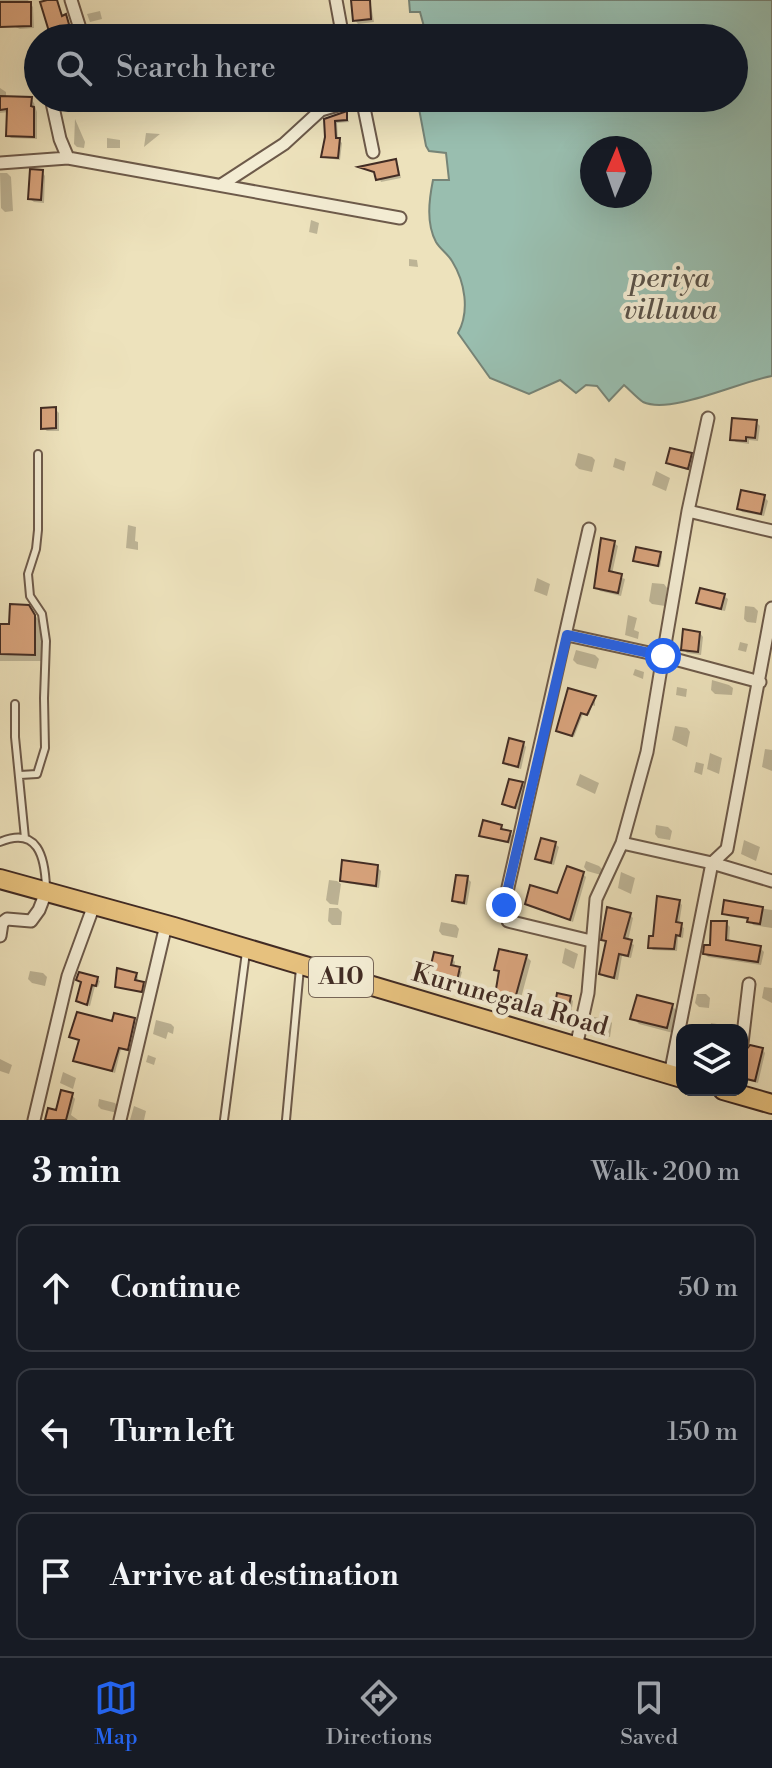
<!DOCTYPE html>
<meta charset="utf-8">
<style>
body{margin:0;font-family:"Libre Bodoni",serif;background:#20242c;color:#f1f3f6}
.controls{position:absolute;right:24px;bottom:24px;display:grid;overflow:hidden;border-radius:16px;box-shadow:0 8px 32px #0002}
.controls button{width:72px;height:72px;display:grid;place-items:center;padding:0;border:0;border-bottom:2px solid #363941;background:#171b24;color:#f1f3f6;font:40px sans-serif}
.compass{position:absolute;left:580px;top:136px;width:72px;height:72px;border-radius:50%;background:#171b24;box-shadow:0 8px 32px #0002;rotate:2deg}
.stop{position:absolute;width:24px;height:24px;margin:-18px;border:6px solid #2563eb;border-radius:50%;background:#fff}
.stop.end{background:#2563eb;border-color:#fff;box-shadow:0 2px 8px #0008}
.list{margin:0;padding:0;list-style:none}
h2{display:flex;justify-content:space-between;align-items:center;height:104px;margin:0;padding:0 32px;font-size:34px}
h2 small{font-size:26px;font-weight:400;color:#9ea1a6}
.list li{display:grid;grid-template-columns:52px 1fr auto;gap:24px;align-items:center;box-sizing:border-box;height:128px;margin:0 16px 16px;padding:0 16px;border:2px solid #363941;border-radius:16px}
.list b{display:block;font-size:30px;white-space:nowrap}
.list em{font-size:26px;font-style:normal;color:#9ea1a6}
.icon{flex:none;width:44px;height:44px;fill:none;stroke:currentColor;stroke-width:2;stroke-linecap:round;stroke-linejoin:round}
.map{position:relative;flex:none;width:772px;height:1120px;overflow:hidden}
.search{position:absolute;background:#171b24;box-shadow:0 8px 32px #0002;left:24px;right:24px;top:24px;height:88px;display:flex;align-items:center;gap:20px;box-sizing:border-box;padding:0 28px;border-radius:44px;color:#9ea1a6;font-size:30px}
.sheet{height:536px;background:#171b24}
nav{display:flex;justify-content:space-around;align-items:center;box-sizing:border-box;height:112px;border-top:2px solid #363941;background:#171b24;font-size:22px;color:#9ea1a6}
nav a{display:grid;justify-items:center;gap:4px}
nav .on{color:#2563eb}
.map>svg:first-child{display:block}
</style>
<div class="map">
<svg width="772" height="1120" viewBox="0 0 772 1120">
<rect width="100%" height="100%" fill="#ede2bc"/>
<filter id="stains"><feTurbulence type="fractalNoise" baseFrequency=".0025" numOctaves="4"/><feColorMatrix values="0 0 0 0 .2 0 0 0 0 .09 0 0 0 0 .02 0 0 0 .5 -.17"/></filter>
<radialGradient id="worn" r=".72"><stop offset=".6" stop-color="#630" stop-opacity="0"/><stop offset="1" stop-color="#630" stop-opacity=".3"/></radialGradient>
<!-- water -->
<path fill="#99beaf" stroke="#768477" stroke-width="2" fill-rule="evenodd" d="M 409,0 L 772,0 L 772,376 C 741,381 671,415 643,402 C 637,398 630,390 624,385 L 609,401 L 597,386 L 586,385 L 576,393 L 560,380 L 529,394 L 490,378 L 458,333 C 470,311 465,282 452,261 C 448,254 440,249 436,242 C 426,223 429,200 433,180 L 449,180 L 446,153 L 429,151 L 426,146 L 417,98 L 734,98 L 734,38 L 423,38 L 426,34 L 420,12 L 410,12 ZM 592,148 L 640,148 L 640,196 L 592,196 Z"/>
<!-- shadow -->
<path fill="#0003" d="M 0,0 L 28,0 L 33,7 L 34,28 L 20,29 L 0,20 Z
M 370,0 L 374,22 L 358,24 L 355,20 Z
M 100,11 L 102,19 L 90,22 L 87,14 Z
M 322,26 L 328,38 L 305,38 L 303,32 Z
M 0,88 L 6,92 L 6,98 L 31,99 L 34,103 L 37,112 L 37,139 L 11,138 L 8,135 L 9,112 L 0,113 Z
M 141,98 L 153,98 L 152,105 L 144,104 Z
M 346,114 L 349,122 L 337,123 L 338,139 L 342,143 L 340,160 L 326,158 L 324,156 L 327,137 L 326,120 Z
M 75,119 L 85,142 L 84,148 L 77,147 L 74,144 Z
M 146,133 L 160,134 L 144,147 Z
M 107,138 L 120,140 L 120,148 L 107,148 Z
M 395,162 L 398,165 L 401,178 L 381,182 L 377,173 L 362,168 Z
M 42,172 L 45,176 L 44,203 L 34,202 L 30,199 Z
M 0,173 L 7,173 L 11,177 L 13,211 L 5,212 L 1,208 Z
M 311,220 L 319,223 L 317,234 L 309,232 Z
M 409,259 L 417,260 L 418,267 L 409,266 Z
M 55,409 L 59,413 L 59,431 L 47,431 L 43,428 Z
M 756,422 L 760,426 L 758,441 L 749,440 L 749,444 L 736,442 L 732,439 Z
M 578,453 L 592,457 L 595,460 L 592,472 L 579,469 L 575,465 Z
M 691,455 L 694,458 L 692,471 L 672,466 L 669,463 Z
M 615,458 L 626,462 L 624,471 L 613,467 Z
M 656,471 L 670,478 L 666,491 L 652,485 Z
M 764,497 L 768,501 L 764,516 L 742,512 L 739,508 Z
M 128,525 L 136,527 L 135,541 L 138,542 L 138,550 L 126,548 Z
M 614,543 L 618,546 L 612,574 L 625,579 L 621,596 L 600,591 L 596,587 Z
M 660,554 L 662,556 L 660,567 L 636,560 Z
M 537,578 L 550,584 L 547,596 L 534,591 Z
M 652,583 L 664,584 L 667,588 L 665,606 L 652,604 L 649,601 Z
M 724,596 L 728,599 L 725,611 L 702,606 L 698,602 Z
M 745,606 L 754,607 L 758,611 L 756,623 L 747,622 L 744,619 Z
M 28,607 L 42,624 L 41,661 L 0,661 L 0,626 L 11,626 Z
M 628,615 L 637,618 L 634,630 L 639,632 L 638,639 L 625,635 Z
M 700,633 L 703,637 L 701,655 L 687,653 L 683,649 Z
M 740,642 L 748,644 L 746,652 L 738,650 Z
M 576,650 L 595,655 L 599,659 L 596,669 L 577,664 L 573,660 Z
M 635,669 L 644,672 L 643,679 L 633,675 Z
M 712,680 L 729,685 L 733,688 L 732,695 L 715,694 L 711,690 Z
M 677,687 L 687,689 L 686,697 L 676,695 Z
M 595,698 L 595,706 L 592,705 L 589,715 L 583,714 L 574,737 L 560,732 Z
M 675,726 L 687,728 L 690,732 L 687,747 L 672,740 Z
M 523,743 L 526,747 L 521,769 L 509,766 L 505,763 Z
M 765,749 L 772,750 L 772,771 L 762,767 Z
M 710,753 L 722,758 L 719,774 L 707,769 Z
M 696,762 L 704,764 L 702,775 L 694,772 Z
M 580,774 L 599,783 L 595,794 L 576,785 Z
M 521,784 L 525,788 L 519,810 L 508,807 L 504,804 Z
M 656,825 L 668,827 L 672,831 L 670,840 L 658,838 L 655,834 Z
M 501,827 L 513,836 L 511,844 L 485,838 L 482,835 Z
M 744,840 L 760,847 L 756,861 L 741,854 Z
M 555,844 L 559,847 L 554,865 L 541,862 L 538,859 Z
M 586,861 L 599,866 L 603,870 L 601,875 L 587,871 L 584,867 Z
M 377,867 L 381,871 L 379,888 L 346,883 L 343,880 Z
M 621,872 L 635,878 L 631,894 L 618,888 Z
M 583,874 L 586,877 L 573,922 L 527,903 L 558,895 Z
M 467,878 L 471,882 L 467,905 L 458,904 L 454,900 Z
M 329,880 L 337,881 L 341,884 L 338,905 L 330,904 L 326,900 Z
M 679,902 L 682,905 L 679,925 L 684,928 L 683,938 L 678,937 L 677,951 L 653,950 L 650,947 L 654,938 Z
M 725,903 L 772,910 L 772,928 L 753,925 L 750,920 L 727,916 L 724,913 Z
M 329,908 L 338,908 L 342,912 L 341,925 L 332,925 L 328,921 Z
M 630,915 L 633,918 L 628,941 L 634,945 L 631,958 L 622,956 L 618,980 L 605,977 L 601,974 L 607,943 L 603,939 Z
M 441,922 L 456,925 L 459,929 L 457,938 L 442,935 L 439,931 Z
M 726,923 L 730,927 L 729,942 L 760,948 L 764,952 L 761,965 L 708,957 L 705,954 L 712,947 Z
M 565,948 L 578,954 L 574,969 L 562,963 Z
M 526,956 L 531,961 L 518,1009 L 501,1006 L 496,1001 L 501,974 L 496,969 Z
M 452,958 L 455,962 L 454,967 L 462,972 L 459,983 L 450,981 L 448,989 L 432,985 L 429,982 Z
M 30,971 L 43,973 L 47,977 L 45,986 L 32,983 L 28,979 Z
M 136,974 L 138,977 L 137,983 L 145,987 L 144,993 L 117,986 Z
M 97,979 L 100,981 L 98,987 L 95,986 L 90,1006 L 80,1003 L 78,1001 L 83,983 L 78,980 Z
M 764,987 L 772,988 L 772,1003 L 762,998 Z
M 697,994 L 706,994 L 710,998 L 709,1008 L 699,1007 L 695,1003 Z
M 570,998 L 573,1001 L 570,1021 L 559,1019 L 555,1016 Z
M 672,1006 L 678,1012 L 673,1033 L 639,1024 L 633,1018 Z
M 594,1017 L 609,1020 L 612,1023 L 610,1037 L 594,1034 L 591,1030 Z
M 134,1020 L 137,1023 L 130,1052 L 121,1049 L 115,1073 L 76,1061 L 81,1041 L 71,1037 L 114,1023 Z
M 156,1020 L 171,1024 L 174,1027 L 173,1034 L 168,1032 L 166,1039 L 153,1034 Z
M 711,1023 L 723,1025 L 727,1030 L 710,1030 Z
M 762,1049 L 765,1053 L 758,1083 L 746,1080 L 742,1077 Z
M 148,1055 L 156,1058 L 154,1065 L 146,1062 Z
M 0,1059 L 12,1065 L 9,1074 L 0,1071 Z
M 63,1072 L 76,1078 L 73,1089 L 60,1083 Z
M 72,1095 L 75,1099 L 71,1115 L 78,1120 L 47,1120 Z
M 99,1099 L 115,1103 L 118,1107 L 117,1113 L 101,1109 L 98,1106 Z
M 134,1106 L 146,1111 L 144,1120 L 130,1120 Z"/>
<!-- building -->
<path fill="#d9a47d" stroke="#422c24" stroke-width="2" d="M 47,0 L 57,0 L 62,16 L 66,14 L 73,38 L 51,38 L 40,2 Z
M 351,0 L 370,0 L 371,19 L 353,21 Z
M 0,2 L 31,2 L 31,26 L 0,27 Z
M 0,96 L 32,97 L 31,106 L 34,107 L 34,137 L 6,136 L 7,109 L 0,110 Z
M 347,111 L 347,120 L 335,121 L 336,138 L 340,138 L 338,158 L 321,157 L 325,137 L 324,119 Z
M 396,159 L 399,175 L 376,180 L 374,172 L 358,167 Z
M 30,169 L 43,170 L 41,200 L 28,199 Z
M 56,407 L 56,428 L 41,429 L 41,408 Z
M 732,418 L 757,420 L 755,438 L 746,437 L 746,441 L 730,440 Z
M 670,448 L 692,453 L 688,469 L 666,463 Z
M 741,490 L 765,495 L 761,514 L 737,509 Z
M 601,538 L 615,541 L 609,571 L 622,574 L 618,593 L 594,588 Z
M 636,547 L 661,552 L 658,566 L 633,561 Z
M 700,588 L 725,594 L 721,609 L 696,603 Z
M 10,604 L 29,605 L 35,615 L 35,655 L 0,654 L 0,624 L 9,624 Z
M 683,629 L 700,632 L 698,652 L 681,650 Z
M 568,688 L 596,696 L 587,715 L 581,713 L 572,736 L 556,731 Z
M 509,738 L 524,742 L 518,767 L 503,763 Z
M 509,779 L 523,782 L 515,808 L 502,804 Z
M 483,820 L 502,825 L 501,829 L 511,831 L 508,842 L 479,836 Z
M 541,838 L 556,842 L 551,863 L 535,859 Z
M 342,860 L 378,865 L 376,886 L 340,881 Z
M 567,866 L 584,872 L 570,920 L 525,904 L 530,885 L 557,893 Z
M 456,875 L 468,876 L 464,903 L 452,901 Z
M 657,896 L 680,900 L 676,922 L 682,923 L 680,936 L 676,935 L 674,949 L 648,948 L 649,936 L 653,936 Z
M 724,900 L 763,907 L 760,924 L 747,922 L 748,918 L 722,914 Z
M 607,907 L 631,913 L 624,938 L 632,940 L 628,956 L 619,954 L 614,978 L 599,974 L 606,941 L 601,940 Z
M 711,921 L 727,921 L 726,940 L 761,946 L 758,962 L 703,954 L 704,945 L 710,945 Z
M 499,949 L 527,955 L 513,1006 L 494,1001 L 499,971 L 494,970 Z
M 434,952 L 453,956 L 451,965 L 460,967 L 457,981 L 447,978 L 445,987 L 427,982 Z
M 117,968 L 137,973 L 135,980 L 144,982 L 142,992 L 115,987 Z
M 79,972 L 98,977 L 96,986 L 92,985 L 87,1005 L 76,1001 L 81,982 L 76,980 Z
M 557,993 L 571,996 L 566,1019 L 553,1016 Z
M 637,995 L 673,1004 L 667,1028 L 630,1019 Z
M 77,1012 L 112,1021 L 114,1013 L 135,1018 L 128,1050 L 119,1048 L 112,1071 L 73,1061 L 79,1040 L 69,1037 Z
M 750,1045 L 763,1048 L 755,1081 L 742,1078 L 746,1050 Z
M 61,1090 L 73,1093 L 66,1120 L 45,1120 L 48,1108 L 56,1110 Z"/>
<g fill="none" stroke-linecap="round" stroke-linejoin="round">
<defs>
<path id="service" d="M 15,704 L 15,737 L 25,838
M 20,775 L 37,774 L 45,748 L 44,698 L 46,641 L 42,614 L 30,596 L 28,574 L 36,549 L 38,530 L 38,454
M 0,842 C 38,826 45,857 46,888
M 224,1120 L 246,952
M 286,1120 L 300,968"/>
<path id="minor" d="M 71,0 L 83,38
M 336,0 L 343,38
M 51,98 L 60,139 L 68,158
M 0,163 L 68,158 L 400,218
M 221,185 L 284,144 L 321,110 L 362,98 L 373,152
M 708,418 L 688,511 L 772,531
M 688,511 L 663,656 L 760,682
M 589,529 L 504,905 L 508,921 L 591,941
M 567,635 L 663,656 L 647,752 L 622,843
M 0,936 L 2,923 L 7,919 L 31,921 L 39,910 L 46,892
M 742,1043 L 749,984
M 576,1047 L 588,993 L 596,899 L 622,843 L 712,863 L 727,849 L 772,608
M 670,1075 L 712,863 L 772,881
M 34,1120 L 68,976 L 94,905
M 120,1120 L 166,925"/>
<path id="trunk" d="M 0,879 L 174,927 L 682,1078
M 723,1090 L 772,1104"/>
</defs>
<!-- service casing -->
<use href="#service" stroke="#6d5a4a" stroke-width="10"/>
<!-- minor casing -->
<use href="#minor" stroke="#6d5a4a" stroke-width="15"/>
<!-- trunk casing -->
<use href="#trunk" stroke="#422c24" stroke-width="22"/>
<!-- service -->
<use href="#service" stroke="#f3ecd3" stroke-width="6"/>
<!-- minor -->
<use href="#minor" stroke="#f3ecd3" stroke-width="11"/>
<!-- trunk -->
<use href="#trunk" stroke="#e6c17e" stroke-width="18"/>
</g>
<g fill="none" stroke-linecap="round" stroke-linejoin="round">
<!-- route -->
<path stroke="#2563eb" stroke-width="10" d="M 504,905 L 567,635 L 663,656"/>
</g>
<g text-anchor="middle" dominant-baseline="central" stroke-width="8" stroke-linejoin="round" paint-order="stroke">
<!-- shield labels -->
<rect fill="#f3ecd3" stroke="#776658" stroke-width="2" x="309" y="957" width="64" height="40" rx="6"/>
<g font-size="24" font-weight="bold" fill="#422c24">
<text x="341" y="977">A10</text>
</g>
<!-- street labels -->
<g font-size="26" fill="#422c24" stroke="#f3ecd3">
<text transform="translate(510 1000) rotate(16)">Kurunegala Road</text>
</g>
<!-- water labels -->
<g font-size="28" font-style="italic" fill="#585047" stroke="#f3ecd3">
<text x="670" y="278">periya<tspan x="670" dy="32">villuwa</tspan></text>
</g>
</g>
<rect width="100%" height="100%" filter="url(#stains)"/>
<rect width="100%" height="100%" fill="url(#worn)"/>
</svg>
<div class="controls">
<button><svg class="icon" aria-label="layers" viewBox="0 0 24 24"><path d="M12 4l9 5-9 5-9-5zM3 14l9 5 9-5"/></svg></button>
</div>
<svg class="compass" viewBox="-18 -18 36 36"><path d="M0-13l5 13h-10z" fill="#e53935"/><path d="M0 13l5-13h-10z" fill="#9ea1a6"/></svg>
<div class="stop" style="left:663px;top:656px"></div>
<div class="stop end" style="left:504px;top:905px"></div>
<div class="search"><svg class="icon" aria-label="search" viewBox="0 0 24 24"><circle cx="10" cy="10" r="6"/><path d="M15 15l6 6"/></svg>Search here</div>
</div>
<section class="sheet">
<h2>3 min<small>Walk · 200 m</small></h2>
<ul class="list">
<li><svg class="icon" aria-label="ahead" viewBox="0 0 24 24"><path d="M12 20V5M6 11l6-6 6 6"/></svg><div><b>Continue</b></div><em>50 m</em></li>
<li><svg class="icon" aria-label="left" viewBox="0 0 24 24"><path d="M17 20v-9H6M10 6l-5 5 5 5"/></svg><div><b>Turn left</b></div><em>150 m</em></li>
<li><svg class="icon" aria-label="arrive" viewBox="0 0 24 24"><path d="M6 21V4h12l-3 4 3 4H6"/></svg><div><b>Arrive at destination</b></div></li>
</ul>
</section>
<nav>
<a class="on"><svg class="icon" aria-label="map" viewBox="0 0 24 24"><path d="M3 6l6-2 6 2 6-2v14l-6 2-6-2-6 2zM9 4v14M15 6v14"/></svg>Map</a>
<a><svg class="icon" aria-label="directions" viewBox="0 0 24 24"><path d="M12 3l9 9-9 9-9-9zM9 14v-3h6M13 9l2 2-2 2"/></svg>Directions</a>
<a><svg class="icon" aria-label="saved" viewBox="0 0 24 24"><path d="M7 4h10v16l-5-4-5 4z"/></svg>Saved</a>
</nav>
